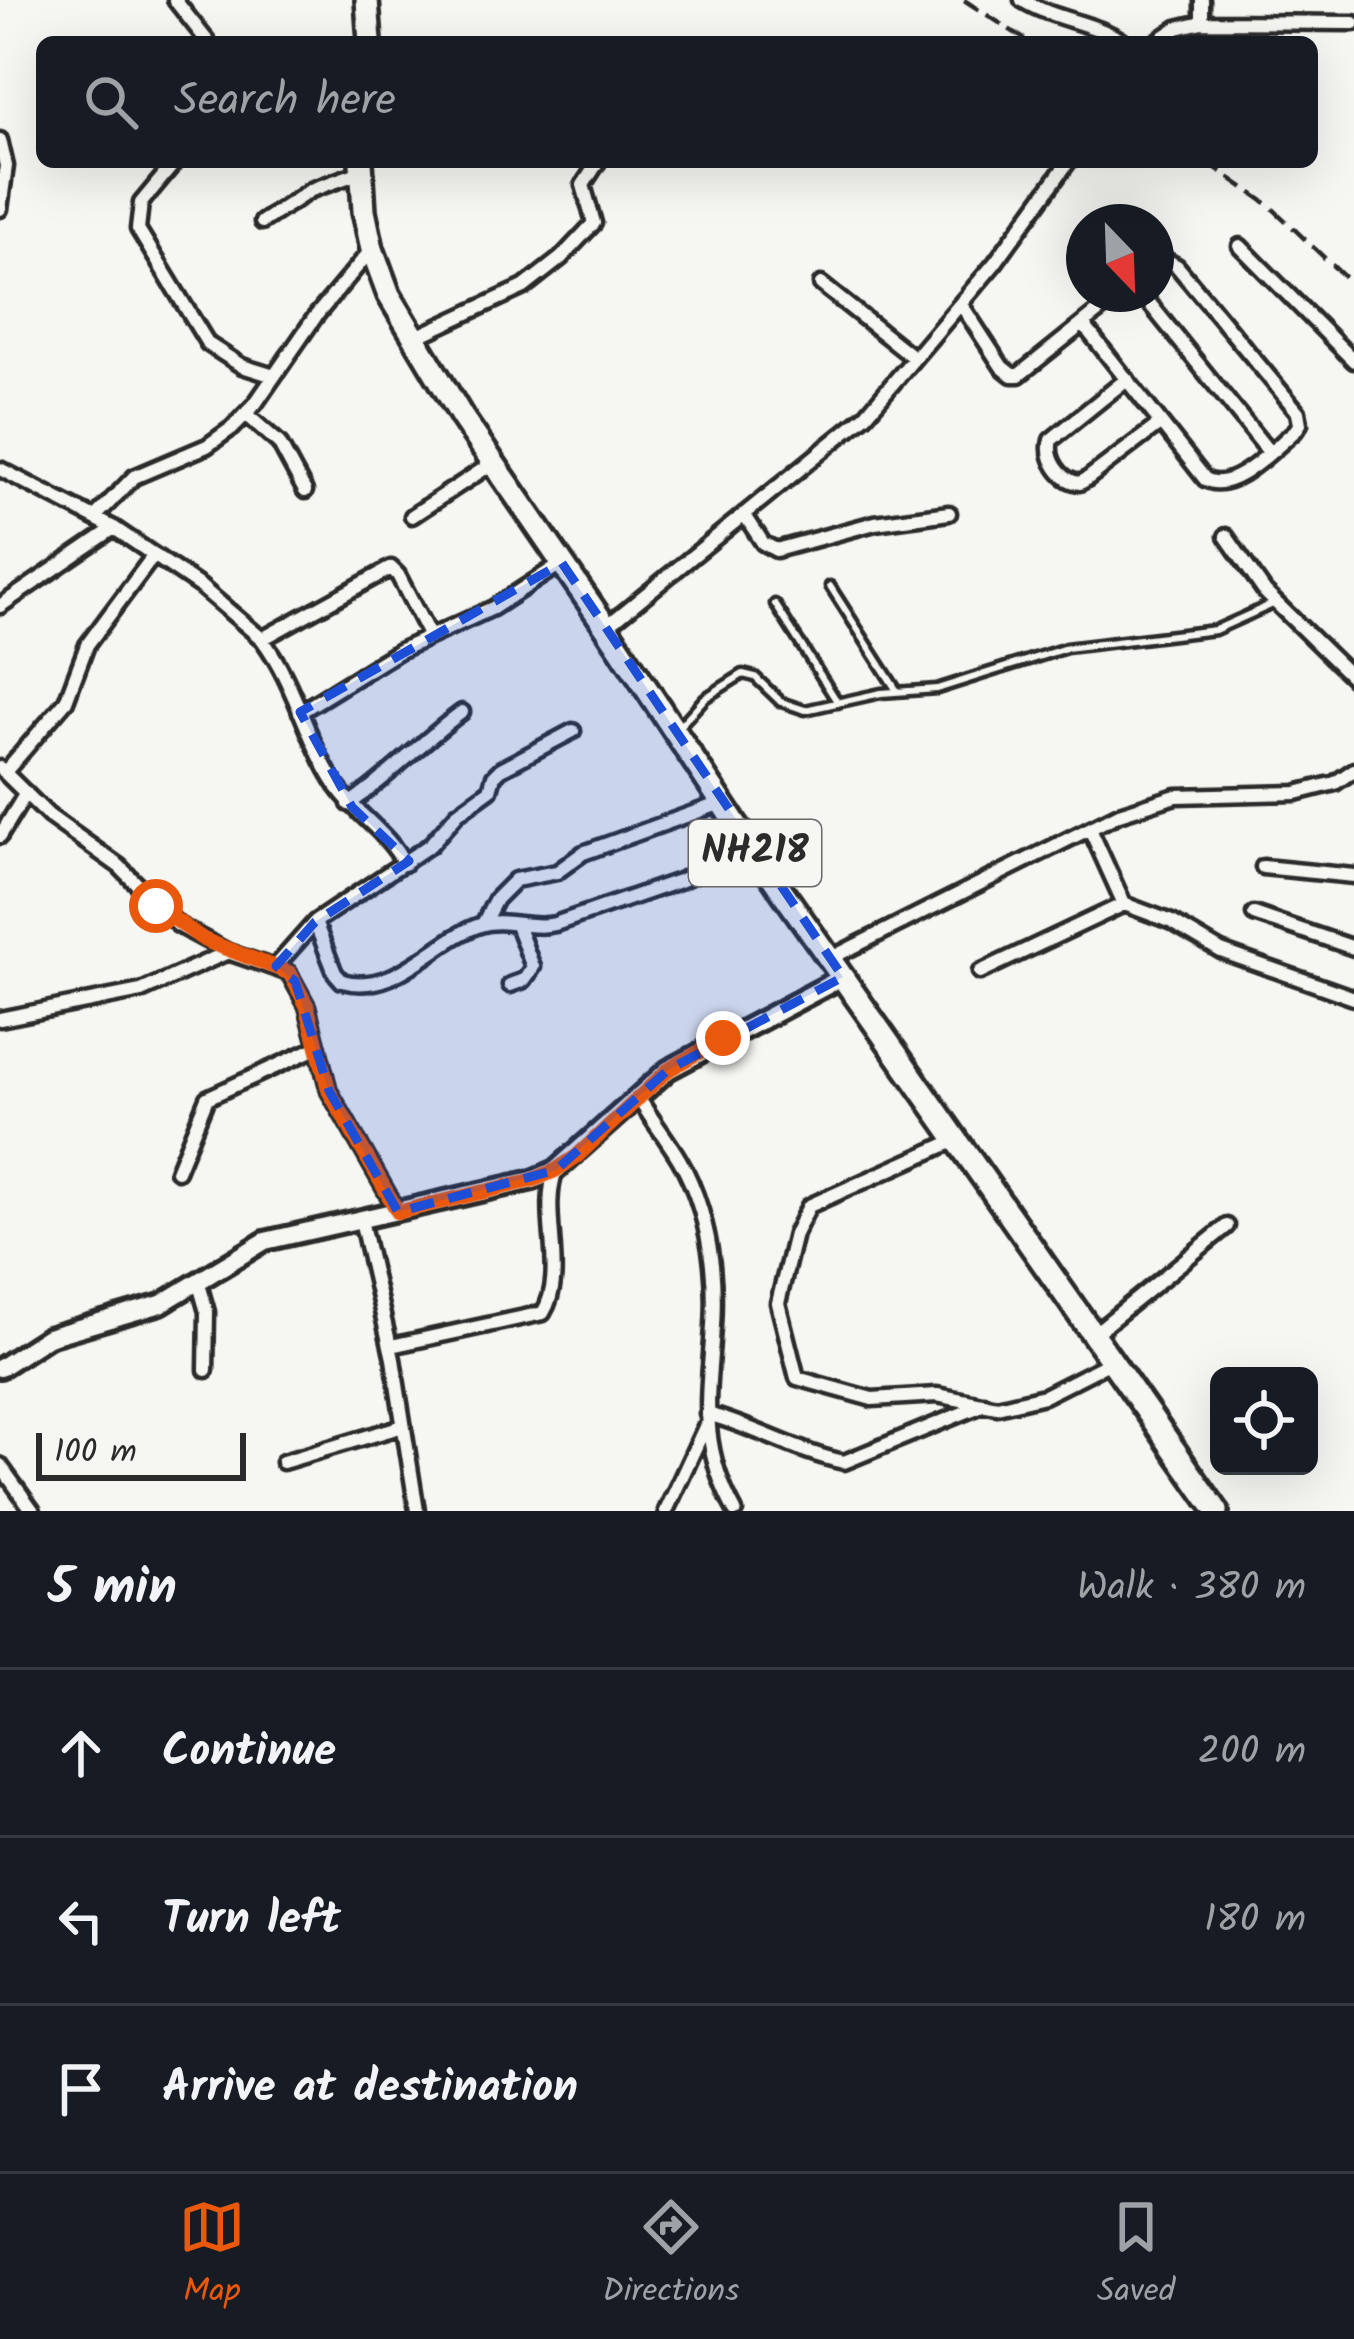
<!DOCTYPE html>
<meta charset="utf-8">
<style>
body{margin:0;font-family:Kalam,sans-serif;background:#242831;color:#f1f3f6}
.controls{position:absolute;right:36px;bottom:36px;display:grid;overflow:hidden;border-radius:18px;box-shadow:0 12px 48px #0002}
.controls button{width:108px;height:108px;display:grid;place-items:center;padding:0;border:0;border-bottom:3px solid #363941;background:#171b24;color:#f1f3f6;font:60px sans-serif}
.compass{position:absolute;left:1066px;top:204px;width:108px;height:108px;border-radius:50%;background:#171b24;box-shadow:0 12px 48px #0002;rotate:157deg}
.scale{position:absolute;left:36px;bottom:30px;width:210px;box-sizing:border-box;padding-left:12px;border:6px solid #2b2b2b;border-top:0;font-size:33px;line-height:42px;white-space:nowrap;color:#2b2b2b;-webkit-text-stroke:9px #f6f6f2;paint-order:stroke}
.stop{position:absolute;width:36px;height:36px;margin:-27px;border:9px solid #ea580c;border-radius:50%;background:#fff}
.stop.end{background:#ea580c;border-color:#fff;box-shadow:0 3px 12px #0008}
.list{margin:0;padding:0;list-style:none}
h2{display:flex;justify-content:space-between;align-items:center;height:156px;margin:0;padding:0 48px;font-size:51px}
h2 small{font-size:39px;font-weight:400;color:#9ea1a6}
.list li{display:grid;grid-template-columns:78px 1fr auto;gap:36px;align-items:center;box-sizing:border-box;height:168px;padding:0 48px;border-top:3px solid #363941}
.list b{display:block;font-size:45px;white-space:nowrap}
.list em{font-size:39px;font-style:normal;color:#9ea1a6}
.icon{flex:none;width:66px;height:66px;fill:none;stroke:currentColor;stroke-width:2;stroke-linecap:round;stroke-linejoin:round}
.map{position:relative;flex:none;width:1354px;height:1511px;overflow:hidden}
.search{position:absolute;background:#171b24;box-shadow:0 12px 48px #0002;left:36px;right:36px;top:36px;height:132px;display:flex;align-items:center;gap:30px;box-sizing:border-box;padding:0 42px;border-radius:18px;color:#9ea1a6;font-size:45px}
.sheet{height:660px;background:#171b24}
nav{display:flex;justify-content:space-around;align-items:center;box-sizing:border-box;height:168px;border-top:3px solid #363941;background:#171b24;font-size:33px;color:#9ea1a6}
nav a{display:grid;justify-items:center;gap:6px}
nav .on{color:#ea580c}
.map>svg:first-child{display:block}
</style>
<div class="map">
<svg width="1354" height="1511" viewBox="0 0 1354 1511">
<rect width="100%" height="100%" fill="#f6f6f2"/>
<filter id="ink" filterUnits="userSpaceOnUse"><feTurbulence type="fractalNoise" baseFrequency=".00833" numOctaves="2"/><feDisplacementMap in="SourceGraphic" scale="24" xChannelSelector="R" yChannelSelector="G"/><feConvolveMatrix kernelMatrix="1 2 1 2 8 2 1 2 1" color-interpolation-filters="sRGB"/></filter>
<g filter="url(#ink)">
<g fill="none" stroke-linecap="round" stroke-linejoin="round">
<defs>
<path id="service" d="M 830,586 L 897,691
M 775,604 L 838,703
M 677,729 L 705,698 L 743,674 L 755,677 L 781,702 L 805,710 L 881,693 L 937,689 L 1066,648 L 1215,630 L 1275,603"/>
<path id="minor" d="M 175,0 L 208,42
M 1022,0 C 1055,20 1093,22 1124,42
M 1202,22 L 1202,0
M 1156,42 L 1177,28 L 1202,22 L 1354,23
M 0,140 L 6,166 L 0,209
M 175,162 L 141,203 L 138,229 L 208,344 L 242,366 L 274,376
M 262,222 L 311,190 L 361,172
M 1240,246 L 1354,361
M 821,284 L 914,358
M 1142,294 L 1269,452
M 961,304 L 1002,367 L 1012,375 L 1019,375 L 1120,294
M 1083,324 L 1205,479 C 1232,495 1274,448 1295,431 L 1300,424 L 1298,412 L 1177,266 L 1166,260 L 1156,265
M 414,338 L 524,287 L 561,258 L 594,223 L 583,185 L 598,162
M 1127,379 L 1051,440 C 1046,458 1060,481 1080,483 L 1087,479 L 1161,423
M 246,414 L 279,443 L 305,491
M 0,469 L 114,528 L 201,587 L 262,639 L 391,568 L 398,575 L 429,635
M 744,514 L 763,543 L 776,550 L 875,523 L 949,513
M 412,516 L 493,463
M 95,517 L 134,477 L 207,446 L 232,428 L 255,404 L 315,317 L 372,249
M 1226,536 L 1265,592 L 1354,679
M 0,606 L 114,528
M 606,627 L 866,415 L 995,263 L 1068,162
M 262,639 C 295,683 306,739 336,785 C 356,815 388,832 404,864
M 300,712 L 399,651 L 493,608 L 562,563
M 0,768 L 49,816 L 119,866 L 178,925 L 228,952 L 289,973 L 307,1006 L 329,1091 L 398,1212
M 5,772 L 66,701 L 87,645 L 154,555
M 349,804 C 390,776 422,741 462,712
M 1090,829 L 1124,904 L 1172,922 L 1221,951 L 1354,998
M 0,836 L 26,793
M 1263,867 L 1354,876
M 1254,914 L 1354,948
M 315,922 L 335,973 L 342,981 C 396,996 435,940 480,925 C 505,917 530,930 555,924 L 679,881 L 753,849
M 483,924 L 496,899 L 515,880 L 557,872 L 583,853 L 721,803
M 831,958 L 1119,814 L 1176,796 L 1296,793 L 1335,783 L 1354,770
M 276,966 L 315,922 L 430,845 L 458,813 L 490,790 L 494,776 L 501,769 L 573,731
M 980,972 L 1124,904
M 510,985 L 524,980 L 533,967 L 517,925
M 0,1019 L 141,991 L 228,952
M 638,1097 C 650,1118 666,1137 679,1159 C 697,1189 708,1229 712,1265 C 722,1358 685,1421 735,1511
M 956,1140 L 809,1206 L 795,1234 L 778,1303 L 797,1378 L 872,1399 L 937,1395 L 997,1407 L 1044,1396 L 1113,1361
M 177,1171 L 207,1098 L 318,1047
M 361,1220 L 393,1359 L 417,1511
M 199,1284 L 207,1312 L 206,1370
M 1094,1334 L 1227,1226
M 391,1346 L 543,1313 C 568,1273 539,1214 556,1170
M 707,1414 C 754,1426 796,1452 844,1462 L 985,1404
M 283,1462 L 403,1426
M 0,1465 L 33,1511
M 666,1511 L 705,1427"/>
<path id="tertiary" d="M 0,1368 L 48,1337 L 161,1304 L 265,1241 L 533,1180 L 556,1170 L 668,1070 L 843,977"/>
<path id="trunk" d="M 367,0 L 370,42
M 361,162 L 364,211 L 372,249 L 389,295 L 462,417 L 606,627 L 749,844 L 1217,1511"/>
</defs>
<!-- service casing -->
<use href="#service" stroke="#2b2b2b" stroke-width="15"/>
<!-- minor casing -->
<use href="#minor" stroke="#2b2b2b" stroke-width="21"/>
<!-- tertiary casing -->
<use href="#tertiary" stroke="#2b2b2b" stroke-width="26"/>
<!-- trunk casing -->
<use href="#trunk" stroke="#2b2b2b" stroke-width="30"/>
<!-- service -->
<use href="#service" stroke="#f6f6f2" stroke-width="6"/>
<!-- minor -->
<use href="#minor" stroke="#f6f6f2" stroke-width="12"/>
<!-- tertiary -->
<use href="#tertiary" stroke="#f6f6f2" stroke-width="16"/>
<!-- trunk -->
<use href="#trunk" stroke="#f6f6f2" stroke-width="21"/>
<!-- rail -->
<path stroke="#2b2b2b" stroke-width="4.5" stroke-dasharray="18 9" stroke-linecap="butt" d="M 964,0 L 1029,42
M 1207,162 L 1269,205 L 1354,286"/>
</g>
</g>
<g fill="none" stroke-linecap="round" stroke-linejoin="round" filter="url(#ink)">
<!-- route -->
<path stroke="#ea580c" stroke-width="15" d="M 156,906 L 204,940 L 290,973 L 307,1006 L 329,1091 L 398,1212 L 533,1180 L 556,1170 L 577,1156 L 668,1070 L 723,1038"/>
</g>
<!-- marked area -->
<path fill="#1d4ed8" fill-opacity="0.2" stroke="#1d4ed8" stroke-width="9" stroke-dasharray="24 15" stroke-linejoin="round" d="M 562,563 L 843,977 L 668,1070 L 556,1170 L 398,1212 L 329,1091 L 295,981 L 276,966 L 315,922 L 409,861 L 352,807 L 300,712 Z"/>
<g text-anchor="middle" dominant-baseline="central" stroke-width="9" stroke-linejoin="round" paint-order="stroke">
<!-- shield labels -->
<rect fill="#f6f6f2" stroke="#686867" stroke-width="3" x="689" y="820" width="132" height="66" rx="9"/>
<g font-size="39" font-weight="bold" fill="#2b2b2b">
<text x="755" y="853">NH218</text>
</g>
</g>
</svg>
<div class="controls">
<button><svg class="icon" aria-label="locate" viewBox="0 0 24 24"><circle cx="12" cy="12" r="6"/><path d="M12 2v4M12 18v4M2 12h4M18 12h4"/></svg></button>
</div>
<svg class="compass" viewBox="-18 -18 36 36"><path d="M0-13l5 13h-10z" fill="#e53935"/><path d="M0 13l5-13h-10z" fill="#9ea1a6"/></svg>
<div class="scale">100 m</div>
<div class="stop" style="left:156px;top:906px"></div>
<div class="stop end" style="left:723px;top:1038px"></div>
<div class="search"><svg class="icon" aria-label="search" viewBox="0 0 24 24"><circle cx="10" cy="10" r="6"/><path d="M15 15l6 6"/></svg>Search here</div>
</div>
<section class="sheet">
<h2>5 min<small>Walk · 380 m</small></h2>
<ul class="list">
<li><svg class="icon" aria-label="ahead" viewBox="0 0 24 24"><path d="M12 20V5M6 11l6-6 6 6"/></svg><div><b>Continue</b></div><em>200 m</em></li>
<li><svg class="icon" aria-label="left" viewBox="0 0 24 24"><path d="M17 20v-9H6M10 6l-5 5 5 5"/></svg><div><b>Turn left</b></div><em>180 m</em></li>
<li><svg class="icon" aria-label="arrive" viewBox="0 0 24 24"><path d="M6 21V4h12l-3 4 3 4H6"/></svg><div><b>Arrive at destination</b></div></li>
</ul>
</section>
<nav>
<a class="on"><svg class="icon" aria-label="map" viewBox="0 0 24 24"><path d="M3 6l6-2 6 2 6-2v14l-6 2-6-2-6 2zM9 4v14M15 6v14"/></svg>Map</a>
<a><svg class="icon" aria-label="directions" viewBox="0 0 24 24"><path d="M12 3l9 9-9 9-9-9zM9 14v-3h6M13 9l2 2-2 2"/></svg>Directions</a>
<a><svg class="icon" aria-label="saved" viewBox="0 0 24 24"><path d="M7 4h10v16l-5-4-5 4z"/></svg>Saved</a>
</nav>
